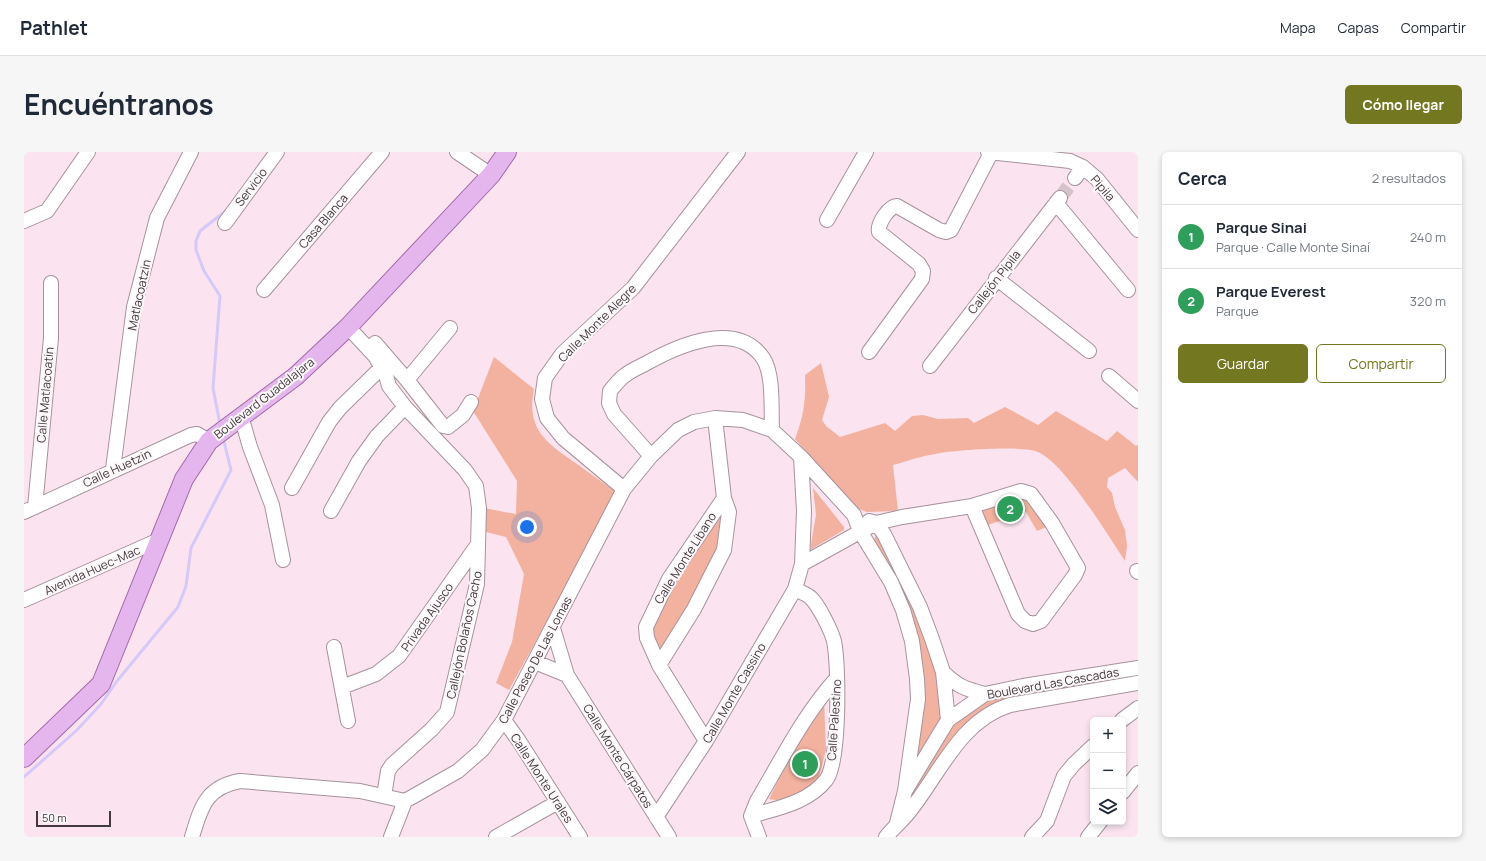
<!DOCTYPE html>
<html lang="es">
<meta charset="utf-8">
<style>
body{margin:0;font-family:Manrope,sans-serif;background:#f6f6f7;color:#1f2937}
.controls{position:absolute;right:12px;bottom:12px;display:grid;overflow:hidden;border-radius:6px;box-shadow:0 2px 6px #0003}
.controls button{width:36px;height:36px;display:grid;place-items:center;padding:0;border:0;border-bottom:1px solid #e0e1e3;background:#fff;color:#1f2937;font:20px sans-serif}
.scale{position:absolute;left:12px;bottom:10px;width:75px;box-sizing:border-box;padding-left:4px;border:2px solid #41393d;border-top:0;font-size:11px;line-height:14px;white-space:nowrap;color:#41393d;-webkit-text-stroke:3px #fcf7f9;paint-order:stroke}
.you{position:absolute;left:503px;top:375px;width:14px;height:14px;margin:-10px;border:3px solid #fff;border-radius:50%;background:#1a73e8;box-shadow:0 0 0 6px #1a73e833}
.badge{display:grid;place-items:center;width:26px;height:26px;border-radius:50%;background:#727720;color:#fff;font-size:13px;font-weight:700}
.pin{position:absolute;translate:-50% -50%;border:2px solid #fff;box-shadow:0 1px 4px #0006}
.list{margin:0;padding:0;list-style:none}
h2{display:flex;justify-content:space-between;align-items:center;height:52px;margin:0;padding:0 16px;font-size:17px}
h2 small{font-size:13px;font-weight:400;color:#747a83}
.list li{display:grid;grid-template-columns:26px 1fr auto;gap:12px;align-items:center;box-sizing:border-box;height:64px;padding:0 16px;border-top:1px solid #e0e1e3}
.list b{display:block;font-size:15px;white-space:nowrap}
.list p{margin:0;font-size:13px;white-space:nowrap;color:#747a83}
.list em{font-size:13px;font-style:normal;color:#747a83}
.actions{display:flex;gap:8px;padding:12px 16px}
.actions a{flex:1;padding:9px 0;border:1px solid #727720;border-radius:6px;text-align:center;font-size:14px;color:#727720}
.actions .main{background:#727720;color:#fff}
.icon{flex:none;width:22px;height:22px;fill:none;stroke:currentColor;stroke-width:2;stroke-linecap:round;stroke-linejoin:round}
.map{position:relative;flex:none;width:1114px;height:685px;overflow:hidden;border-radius:6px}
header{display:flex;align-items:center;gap:24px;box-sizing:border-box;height:56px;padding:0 20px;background:#fff;border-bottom:1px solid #e0e1e3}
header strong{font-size:19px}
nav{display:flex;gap:22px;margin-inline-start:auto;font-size:14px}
.intro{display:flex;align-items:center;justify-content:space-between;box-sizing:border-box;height:96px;padding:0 24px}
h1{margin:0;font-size:28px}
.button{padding:10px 18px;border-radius:6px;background:#727720;color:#fff;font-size:14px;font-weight:700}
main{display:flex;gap:24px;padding:0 24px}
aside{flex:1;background:#fff;border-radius:6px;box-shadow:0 2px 6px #0003}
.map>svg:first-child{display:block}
</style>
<header>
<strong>Pathlet</strong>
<nav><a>Mapa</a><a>Capas</a><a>Compartir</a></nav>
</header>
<div class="intro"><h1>Encuéntranos</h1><a class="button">Cómo llegar</a></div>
<main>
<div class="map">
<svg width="1114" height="685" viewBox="0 0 1114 685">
<rect width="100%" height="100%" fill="#fbe4ef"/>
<!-- green -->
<path fill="#f2b29f" d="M 470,205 L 510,237 C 502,276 521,290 550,310 C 564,320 579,330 593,341 L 485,538 L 472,531 L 488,490 L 500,422 L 482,385 L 462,380 L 460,356 L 492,362 L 493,329 L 449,259 Z
M 797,211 L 805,245 L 798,268 L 802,274 L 816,285 L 861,271 L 871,279 L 888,264 L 899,263 L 914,267 L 944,266 L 950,271 L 981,255 L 1014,273 L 1032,259 L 1083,289 L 1093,279 L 1112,294 L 1114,293 L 1114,330 L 1101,316 L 1084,326 L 1083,335 L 1088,341 L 1091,355 L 1101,378 L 1103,394 L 1101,409 C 1083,382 1041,312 1014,300 C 999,293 929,298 911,302 C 897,304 883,309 869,313 L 874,359 L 843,360 L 830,355 L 771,287 C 780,263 782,248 781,223 Z
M 789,336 L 820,375 L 820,378 L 786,398 L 792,363 Z
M 996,340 L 1027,373 L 1013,379 L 1002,360 L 961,374 L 954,355 Z
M 696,361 L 700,361 L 695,395 L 667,455 L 638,498 L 634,498 C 629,486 626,476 631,465 L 667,404 Z
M 853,382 L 887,451 L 911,511 L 919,561 L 916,569 L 890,615 L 899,544 L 850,387 Z
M 1114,524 L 1114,528 L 979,551 L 882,654 L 920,580 L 955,550 L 1011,539 Z
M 800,547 L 802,598 L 795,625 L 788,638 L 764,650 L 745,647 L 771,594 Z"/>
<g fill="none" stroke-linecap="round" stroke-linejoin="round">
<!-- stream -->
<path stroke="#d5c9f9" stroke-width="3" d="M 196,272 L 189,236 L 196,144 L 180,119 L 172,98 L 172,89 L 176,79 L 204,57
M 0,625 L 53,578 L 77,552 L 93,529 L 154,455 L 162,434 L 167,396 L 207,318 L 199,286"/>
<!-- minor-tunnel -->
<path stroke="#d6c2cb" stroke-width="14" stroke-dasharray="14 7" stroke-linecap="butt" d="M 1036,46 L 1051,26"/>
<defs>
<path id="minor" d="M 433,0 L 467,23
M 964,0 L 1046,9 L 1059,15 L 1073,27 L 1114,78
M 1051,26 L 1059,15
M 1032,51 L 1104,138
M 803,68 L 842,0
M 0,69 L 23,59 L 64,0
M 201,71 L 253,0
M 972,126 L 1065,199
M 240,138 L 358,0
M 324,175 L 351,204 L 362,223 L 365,234 L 381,255 L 441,318 L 452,334 L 455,356 L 453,432 L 423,560 L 408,577 L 368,613 L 364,619 L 360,644
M 351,191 L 383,228 L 419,274 L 424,275 L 439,263 L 447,250
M 845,200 L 898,127 L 899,119 L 895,112 L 855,80 C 853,72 865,54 873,54 L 915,78 L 922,80 L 927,78 L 967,1
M 906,214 L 1036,46
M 1085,224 L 1114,249
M 383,228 L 426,176
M 217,264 L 226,295 L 248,353 L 259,408
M 627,304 L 590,262 L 585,251 L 586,239 C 590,234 595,228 600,224 C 606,219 615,215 621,212 C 653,194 712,167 739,206 C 750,222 747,259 748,278
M 89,317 L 110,155 L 133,66 L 167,0
M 268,336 L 305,270 L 316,256 L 358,215
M 600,337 L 539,286 L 523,266 L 518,247 L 521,226 L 538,202 L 609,136 L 714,0
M 11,355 L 27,186 L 27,131
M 307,359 L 335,309 L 353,284 L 381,255
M 0,360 L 167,283 L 173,282 L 185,289
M 845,369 L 852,371 L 860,382 L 896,455 L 908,487 L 919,520 L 924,568
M 778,412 L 852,371 L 878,365 L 948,354 L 997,339 L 1007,342 L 1028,371 L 1054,416 L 1051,423 L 1017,469 L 1009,472 L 1001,469 L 994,462 L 948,354
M 1113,419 L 1114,420
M 0,448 L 135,388
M 529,476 L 543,523 L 645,685
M 310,495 L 324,569
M 511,510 L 543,523
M 635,513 L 670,457 L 700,398 L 705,360 L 700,346 L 691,266
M 919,520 C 933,534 941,537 961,542
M 318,535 L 352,522 L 375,504 L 454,392
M 480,568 L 495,589 L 556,685
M 1098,568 L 1114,556
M 682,589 L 635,513 L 623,486 L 622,475 L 645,427 L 700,346
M 1099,640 L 1114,621
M 727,664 C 753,656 784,651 802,628 C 816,611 815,512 810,489 C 807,478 795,454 787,446 C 783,442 776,440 771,437
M 632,665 L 682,589 L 771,437 L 778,412 L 780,359 L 777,305
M 873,671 L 881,639 L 924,568 L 961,542 L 999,534 L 1114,516
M 168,685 C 177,655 182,635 216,629 L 336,639 L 381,649
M 367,685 L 381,649 L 434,619 L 458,598 L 480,568 L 600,337 L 627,304 L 654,278 L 670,270 L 691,266 L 719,268 L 748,278 L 777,305 L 830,363 L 836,379 L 867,430 L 879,458 L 888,489 L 893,527 L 894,547 L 881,639
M 472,685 L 534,650
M 735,685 L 727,664 L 733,649 C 758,607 780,562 813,526
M 862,685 C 869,676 878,669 885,660 C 915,623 936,568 986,553 L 1114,531
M 1008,685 L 1023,669 L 1040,624 L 1050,612 L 1069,594
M 1064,685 L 1076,670"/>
<path id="major" d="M 0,606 L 77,532 L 160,327 L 185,289 L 272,224 L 324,175 L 467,23 L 483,0"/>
</defs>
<!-- minor casing -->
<use href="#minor" stroke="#a7929c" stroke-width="16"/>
<!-- major casing -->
<use href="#major" stroke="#a069a8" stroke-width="20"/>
<!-- minor -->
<use href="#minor" stroke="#fff" stroke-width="14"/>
<!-- major -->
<use href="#major" stroke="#e5b5ed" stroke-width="18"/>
</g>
<g text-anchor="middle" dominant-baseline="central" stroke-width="4" stroke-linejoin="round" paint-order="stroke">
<!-- street labels -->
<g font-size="12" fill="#41393d" stroke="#fcf7f9">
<text transform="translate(227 35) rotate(-53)">Servicio</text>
<text transform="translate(1079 36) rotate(49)">Pipila</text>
<text transform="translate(299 69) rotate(-49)">Casa Blanca</text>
<text transform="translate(970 130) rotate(-52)">Callejón Pípila</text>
<text transform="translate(115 143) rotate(-78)">Matlacoatzin</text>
<text transform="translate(573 171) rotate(-45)">Calle Monte Alegre</text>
<text transform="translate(21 243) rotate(-85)">Calle Matlacoatin</text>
<text transform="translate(240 246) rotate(-38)">Boulevard Guadalajara</text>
<text transform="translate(93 316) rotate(-25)">Calle Huetzin</text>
<text transform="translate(661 406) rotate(-58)">Calle Monte Líbano</text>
<text transform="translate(68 418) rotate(-24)">Avenida Huec-Mac</text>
<text transform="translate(403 465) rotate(-55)">Privada Ajusco</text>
<text transform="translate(440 483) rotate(-78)">Callejón Bolaños Cacho</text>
<text transform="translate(511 508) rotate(-62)">Calle Paseo De Las Lomas</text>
<text transform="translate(1029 531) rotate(-10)">Boulevard Las Cascadas</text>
<text transform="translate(710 541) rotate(-60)">Calle Monte Cassino</text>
<text transform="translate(810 568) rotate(-86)">Calle Palestino</text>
<text transform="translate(594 604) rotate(58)">Calle Monte Cárpatos</text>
<text transform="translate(518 626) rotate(57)">Calle Monte Urales</text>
</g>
</g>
</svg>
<div class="controls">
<button>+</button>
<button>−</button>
<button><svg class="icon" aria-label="layers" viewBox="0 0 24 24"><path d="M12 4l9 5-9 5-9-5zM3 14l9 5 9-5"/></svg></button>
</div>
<div class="scale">50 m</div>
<div class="you"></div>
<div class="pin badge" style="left:781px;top:612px;background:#2e9e5b">1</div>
<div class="pin badge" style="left:986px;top:357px;background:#2e9e5b">2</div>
</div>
<aside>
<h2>Cerca<small>2 resultados</small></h2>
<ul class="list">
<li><span class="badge" style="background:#2e9e5b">1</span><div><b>Parque Sinai</b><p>Parque · Calle Monte Sinaí</p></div><em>240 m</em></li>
<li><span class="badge" style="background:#2e9e5b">2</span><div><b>Parque Everest</b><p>Parque</p></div><em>320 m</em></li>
</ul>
<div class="actions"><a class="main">Guardar</a><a>Compartir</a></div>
</aside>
</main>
